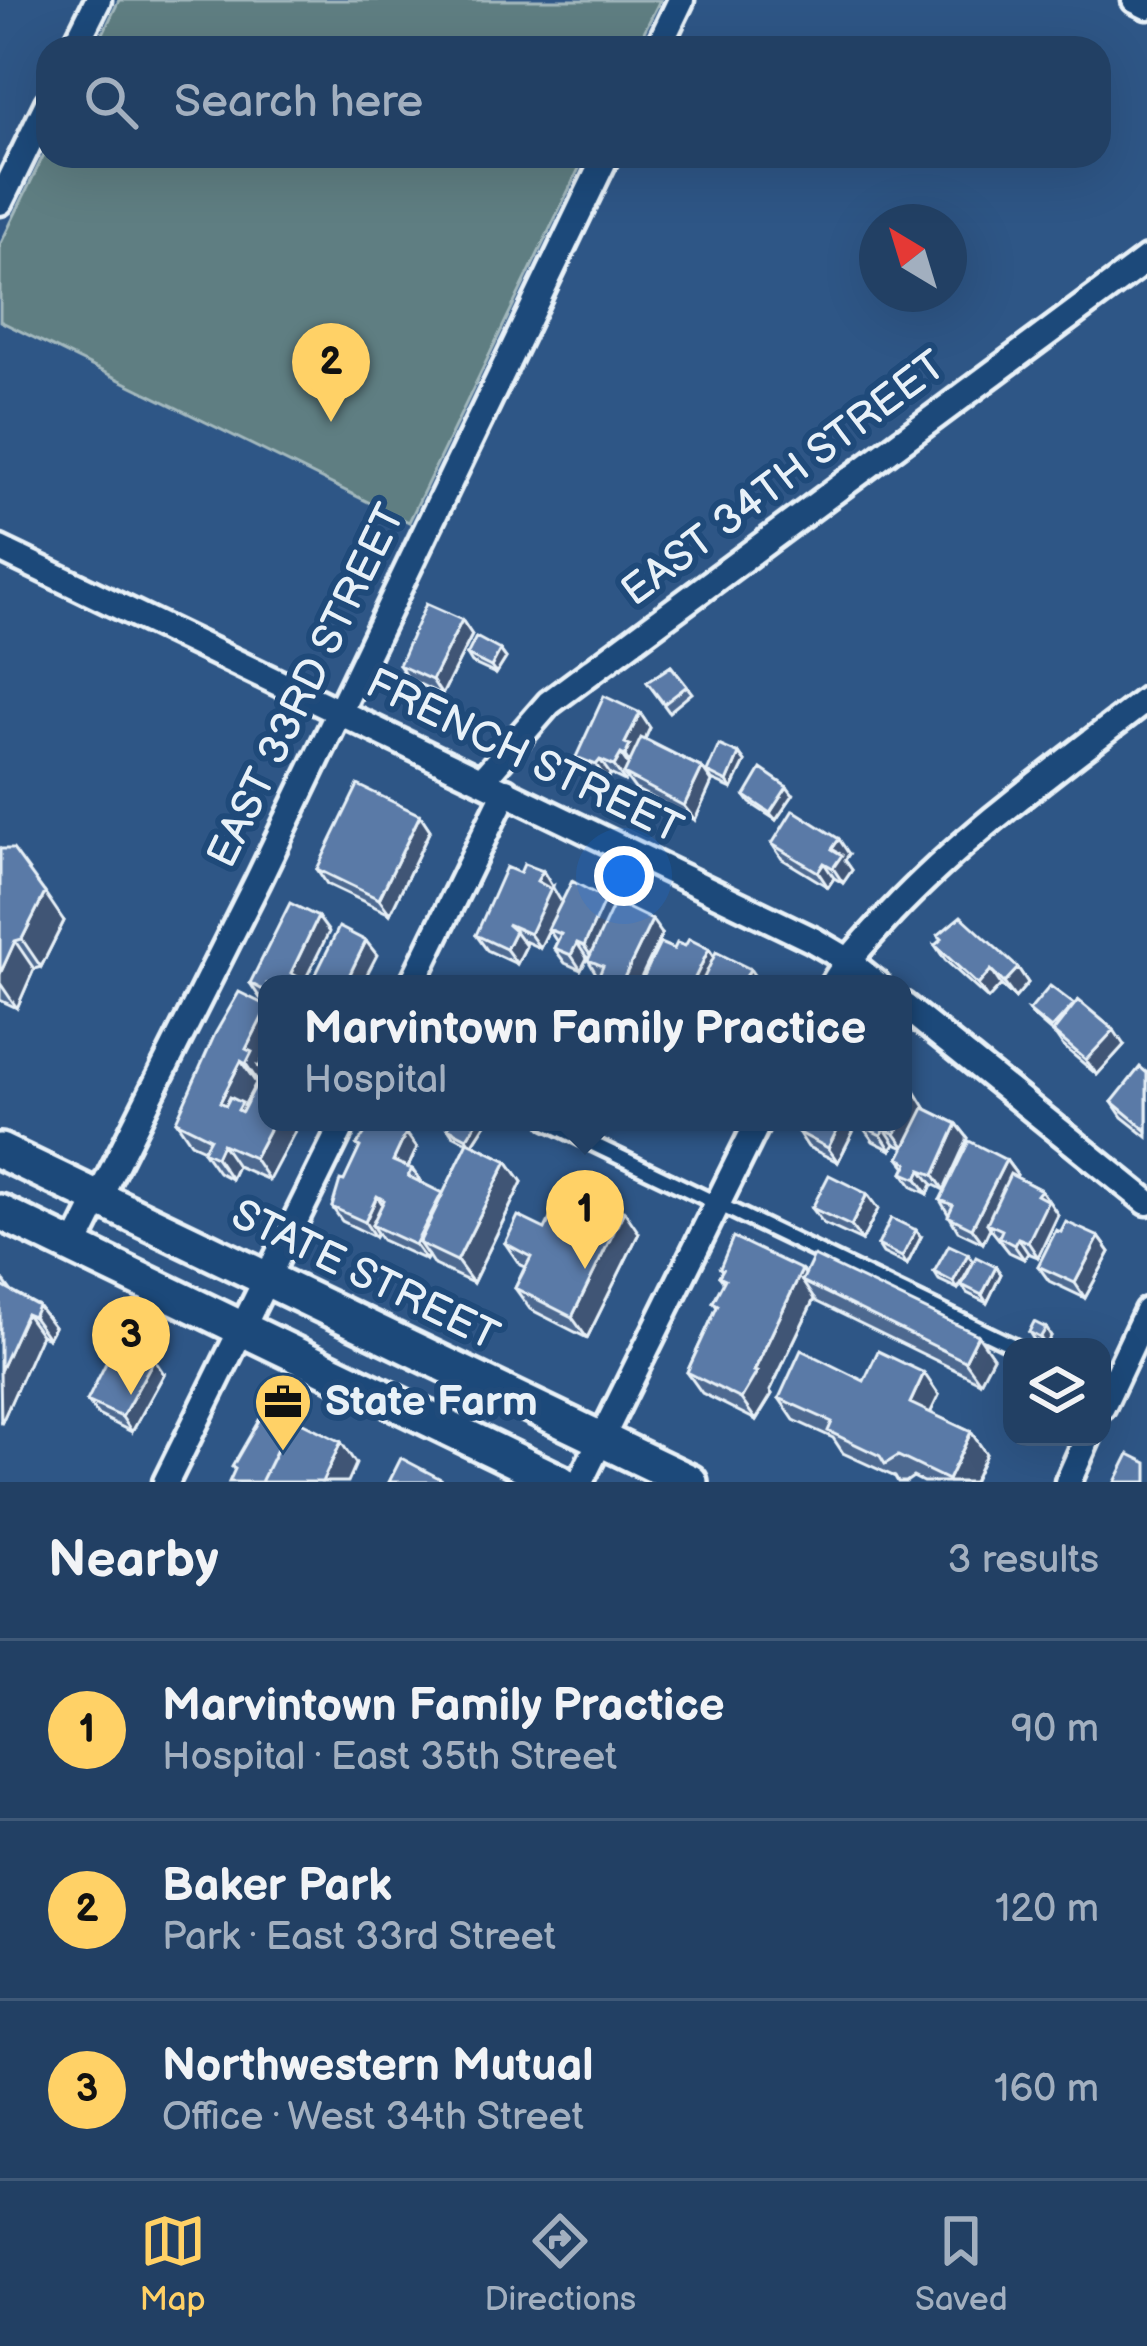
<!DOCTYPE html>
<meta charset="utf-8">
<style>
body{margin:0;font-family:"Balsamiq Sans",sans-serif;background:#2a476a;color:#f1f3f6}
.controls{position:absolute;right:36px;bottom:36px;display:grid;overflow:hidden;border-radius:24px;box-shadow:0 12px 48px #0002}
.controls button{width:108px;height:108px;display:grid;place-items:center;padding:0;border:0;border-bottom:3px solid #3f5978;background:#224064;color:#f1f3f6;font:60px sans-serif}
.compass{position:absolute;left:859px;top:204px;width:108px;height:108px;border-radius:50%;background:#224064;box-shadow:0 12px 48px #0002;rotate:322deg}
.you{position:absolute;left:624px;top:876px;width:42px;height:42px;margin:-30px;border:9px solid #fff;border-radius:50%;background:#1a73e8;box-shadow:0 0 0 18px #1a73e833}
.badge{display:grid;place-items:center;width:78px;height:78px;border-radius:50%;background:#ffd166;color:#111;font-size:39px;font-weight:700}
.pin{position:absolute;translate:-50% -99px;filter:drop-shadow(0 3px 6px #0008)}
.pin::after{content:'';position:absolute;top:63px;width:42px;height:36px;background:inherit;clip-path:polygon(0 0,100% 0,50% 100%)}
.popup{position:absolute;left:258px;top:975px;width:654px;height:156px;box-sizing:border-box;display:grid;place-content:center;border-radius:24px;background:#224064;filter:drop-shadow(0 3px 9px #0005);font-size:39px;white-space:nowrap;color:#a2afbf}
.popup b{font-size:45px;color:#f1f3f6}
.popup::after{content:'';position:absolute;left:50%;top:100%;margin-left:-24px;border:24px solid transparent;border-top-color:#224064}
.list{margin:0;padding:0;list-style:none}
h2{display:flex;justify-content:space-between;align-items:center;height:156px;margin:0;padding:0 48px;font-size:51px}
h2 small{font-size:39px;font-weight:400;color:#a2afbf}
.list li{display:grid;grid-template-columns:78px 1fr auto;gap:36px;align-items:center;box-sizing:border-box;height:180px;padding:0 48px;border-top:3px solid #3f5978}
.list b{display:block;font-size:45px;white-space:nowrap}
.list p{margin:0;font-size:39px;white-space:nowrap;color:#a2afbf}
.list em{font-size:39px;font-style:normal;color:#a2afbf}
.icon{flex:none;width:66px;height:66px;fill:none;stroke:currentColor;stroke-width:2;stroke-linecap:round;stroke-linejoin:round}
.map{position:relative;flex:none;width:1147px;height:1482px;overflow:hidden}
.search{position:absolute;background:#224064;box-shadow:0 12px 48px #0002;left:36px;right:36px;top:36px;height:132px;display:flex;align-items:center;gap:30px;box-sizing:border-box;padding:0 42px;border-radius:36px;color:#a2afbf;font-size:45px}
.sheet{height:696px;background:#224064}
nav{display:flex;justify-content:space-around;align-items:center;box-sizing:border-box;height:168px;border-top:3px solid #3f5978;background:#224064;font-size:33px;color:#a2afbf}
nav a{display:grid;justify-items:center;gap:6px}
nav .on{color:#ffd166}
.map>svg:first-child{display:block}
</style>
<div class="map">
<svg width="1147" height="1482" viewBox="0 0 1147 1482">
<rect width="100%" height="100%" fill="#2e5686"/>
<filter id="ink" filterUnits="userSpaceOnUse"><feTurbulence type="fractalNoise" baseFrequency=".00833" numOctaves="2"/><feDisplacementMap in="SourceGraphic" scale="24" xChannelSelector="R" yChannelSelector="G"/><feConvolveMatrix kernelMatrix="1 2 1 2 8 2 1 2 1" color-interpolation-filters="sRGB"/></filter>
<g filter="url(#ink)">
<!-- green -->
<path fill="#5e7e82" stroke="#a3b8bd" stroke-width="3" d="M 119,0 L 660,0 L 636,48 L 96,48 Z
M 48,146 L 48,156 L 585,156 L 409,522 L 0,321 L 0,245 Z"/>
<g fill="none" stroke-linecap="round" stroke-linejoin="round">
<defs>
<path id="service" d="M 547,1122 L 1016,1347"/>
<path id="minor" d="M 1135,0 L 1147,6
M 74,48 L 98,0
M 658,48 L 681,0
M 0,202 L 48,103
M 0,549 L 813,940 L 847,960 L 877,984
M 482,780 L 549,703 L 1147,259
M 412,984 L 506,791
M 833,984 C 849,957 870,936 891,913 C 968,832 1059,767 1147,699
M 903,1005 L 1147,1202
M 74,1247 L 258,881 L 606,156
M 1102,1407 L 1147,1311
M 166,1482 L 344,1122
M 580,1482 L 758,1122
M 1068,1482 L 1088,1437"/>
<path id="tertiary" d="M 0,1151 L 690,1482
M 0,1212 L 560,1482"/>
</defs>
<!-- service casing -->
<use href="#service" stroke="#e8f1f8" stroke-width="21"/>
<!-- minor casing -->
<use href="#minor" stroke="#e8f1f8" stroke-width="33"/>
<!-- tertiary casing -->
<use href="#tertiary" stroke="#e8f1f8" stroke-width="42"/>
<!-- service -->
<use href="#service" stroke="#1f4a7a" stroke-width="12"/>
<!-- minor -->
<use href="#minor" stroke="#1f4a7a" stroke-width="24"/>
<!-- tertiary -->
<use href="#tertiary" stroke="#1f4a7a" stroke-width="33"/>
</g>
<!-- wall -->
<path fill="#4d6990" stroke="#e8f1f8" stroke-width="3" d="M 462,620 L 472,635 L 442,695 L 409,679 L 399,665 Z
M 500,650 L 506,658 L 496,674 L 472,663 L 467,655 Z
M 671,666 L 692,693 L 669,712 L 647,682 Z
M 640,713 L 650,728 L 645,739 L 702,768 L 712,782 L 695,820 L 635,789 L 627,778 L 625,781 L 610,774 L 607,780 L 586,772 L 576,757 Z
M 739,754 L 745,762 L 732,789 L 712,780 L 707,772 Z
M 793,795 L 776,820 L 750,803 L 745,796 Z
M 420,815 L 430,830 L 390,914 L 327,884 L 317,869 Z
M 772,844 L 849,854 L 845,860 L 852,870 L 843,883 L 834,878 L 828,887 L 782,859 Z
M 0,849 L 64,921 L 41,967 L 34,969 L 17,1008 L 0,1000 Z
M 553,886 L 552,889 L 561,902 L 612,908 L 662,934 L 638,984 L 602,984 L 587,958 L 581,970 L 565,963 L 554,948 L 557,942 L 549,930 L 540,948 L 522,940 L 526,946 L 517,964 L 487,950 L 476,935 Z
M 329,932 L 267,984 L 267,1002 L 260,998 L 250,983 Z
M 935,945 L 1018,968 L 1028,983 L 1015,998 L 1001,985 L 988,999 L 945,960 Z
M 267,1006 L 269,1180 L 237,1166 L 231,1179 L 218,1172 L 203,1151 L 204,1149 L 191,1143 L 176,1121 Z
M 1029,1011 L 1124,1045 L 1097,1075 L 1063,1046 L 1056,1036 L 1035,1018 Z
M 1147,1073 L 1147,1137 L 1122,1117 L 1112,1102 Z
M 907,1078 L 925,1108 L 957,1124 L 968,1138 L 944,1190 L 932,1184 L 928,1194 L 913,1187 L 903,1173 L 906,1167 L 899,1158 L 904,1148 L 895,1144 L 891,1150 L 873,1141 L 862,1126 L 863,1122 L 903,1122 Z
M 487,1122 L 473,1144 L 507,1161 L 522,1182 L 473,1283 L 434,1265 L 428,1256 L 426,1260 L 382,1240 L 377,1233 L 375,1237 L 342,1221 L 332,1207 L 360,1148 L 357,1145 L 406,1133 L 417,1148 L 408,1167 L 412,1169 L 422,1183 L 443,1195 L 468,1143 L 453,1135 L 448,1128 Z
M 803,1122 L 858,1122 L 838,1162 L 808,1147 L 798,1132 Z
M 1006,1160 L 1017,1175 L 1016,1177 L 1041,1190 L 1058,1215 L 1038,1257 L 1028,1253 L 1024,1259 L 1009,1252 L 990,1228 L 983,1243 L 958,1231 L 940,1200 Z
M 812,1208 L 878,1209 L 862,1241 L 823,1223 Z
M 545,1229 L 639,1233 L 587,1338 L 530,1309 L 515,1288 L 525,1267 L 520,1265 L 505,1243 Z
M 1061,1232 L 1099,1237 L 1110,1252 L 1085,1298 L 1049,1281 L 1038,1266 Z
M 921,1237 L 907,1265 L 883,1253 L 878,1245 Z
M 973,1262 L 958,1289 L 939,1280 L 934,1272 Z
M 996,1267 L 1001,1274 L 987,1303 L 967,1293 L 962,1285 Z
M 720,1268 L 802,1270 L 805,1274 L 978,1335 L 993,1357 L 980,1382 L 817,1302 L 814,1299 L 770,1391 L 772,1394 L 756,1420 L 702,1393 L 687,1372 L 717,1307 L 713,1302 L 724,1283 L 719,1276 L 722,1271 Z
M 0,1276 L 12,1292 L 38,1306 L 54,1327 L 48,1338 L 41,1335 L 1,1424 Z
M 1046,1328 L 1051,1336 L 1046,1345 L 1034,1340 L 1029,1332 Z
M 164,1374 L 132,1432 L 98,1415 L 87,1401 Z
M 864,1381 L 939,1395 L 930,1413 L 971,1432 L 986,1454 L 973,1482 L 923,1482 L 913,1477 L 906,1482 L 898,1482 L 895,1477 L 843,1453 L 833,1438 L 794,1420 L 779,1398 Z"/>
<!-- shaded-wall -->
<path fill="#3f5575" stroke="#e8f1f8" stroke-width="3" d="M 462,620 L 472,635 L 442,695 L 432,680 Z
M 500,650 L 506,658 L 496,674 L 491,667 Z
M 640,713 L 650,728 L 637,756 L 635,771 L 625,756 L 625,743 Z
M 621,754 L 631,769 L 624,774 L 627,778 L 625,781 L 614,766 Z
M 739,754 L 745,762 L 732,789 L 727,782 Z
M 600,760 L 610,774 L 607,780 L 596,765 Z
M 702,768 L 712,782 L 695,820 L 684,806 Z
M 787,787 L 793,795 L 776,820 L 770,813 Z
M 420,815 L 430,830 L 390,914 L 379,899 Z
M 839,839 L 849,854 L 845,860 L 852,870 L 843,883 L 833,868 L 832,849 Z
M 824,863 L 834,878 L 828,887 L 818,872 Z
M 543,871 L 562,903 L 540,948 L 530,934 L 537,881 Z
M 45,893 L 64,921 L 41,967 L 22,939 Z
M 605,899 L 616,914 L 594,960 L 584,946 Z
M 318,917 L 329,932 L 303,984 L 294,984 L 291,973 Z
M 652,920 L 662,934 L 638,984 L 621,984 Z
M 515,931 L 526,946 L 517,964 L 506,949 Z
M 15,941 L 34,969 L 17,1008 L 0,983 L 0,974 Z
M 366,941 L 377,955 L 362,984 L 345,984 Z
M 577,943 L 587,958 L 581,970 L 571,955 Z
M 709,949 L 719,964 L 709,984 L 692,984 Z
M 1018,968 L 1028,983 L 1015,998 L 1004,983 Z
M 750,969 L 760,984 L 746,984 L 744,981 Z
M 991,970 L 1001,985 L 988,999 L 978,985 Z
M 267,1008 L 267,1060 L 264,1069 L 259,1067 L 265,1076 L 261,1086 L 246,1064 L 246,1049 Z
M 1114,1030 L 1124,1045 L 1097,1075 L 1086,1060 Z
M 241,1061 L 256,1083 L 244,1106 L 257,1125 L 220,1102 Z
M 907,1078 L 926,1109 L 906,1149 L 895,1134 L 903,1122 L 903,1084 Z
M 273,1122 L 300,1122 L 269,1180 L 254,1158 Z
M 477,1122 L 487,1122 L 472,1145 L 467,1138 Z
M 841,1122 L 858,1122 L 838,1162 L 828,1148 Z
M 957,1124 L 968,1138 L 944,1190 L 934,1175 Z
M 885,1129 L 895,1144 L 891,1150 L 881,1135 Z
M 406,1133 L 417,1148 L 404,1176 L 393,1161 Z
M 222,1144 L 237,1166 L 231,1179 L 216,1157 Z
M 1006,1160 L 1017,1175 L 991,1226 L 987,1223 L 990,1228 L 983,1243 L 972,1228 Z
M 507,1161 L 522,1182 L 473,1283 L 457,1261 Z
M 921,1170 L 932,1184 L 928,1194 L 917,1179 Z
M 1041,1190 L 1058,1215 L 1038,1257 L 1028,1242 L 1037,1195 Z
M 442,1193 L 452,1208 L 419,1243 L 428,1256 L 426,1260 L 415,1245 Z
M 867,1194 L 878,1209 L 862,1241 L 851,1226 Z
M 377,1196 L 387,1211 L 372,1225 L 377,1233 L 375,1237 L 365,1222 Z
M 624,1211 L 639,1233 L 587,1338 L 572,1317 Z
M 916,1230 L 921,1237 L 907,1265 L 902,1257 Z
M 1099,1237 L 1110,1252 L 1085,1298 L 1075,1283 Z
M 1018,1238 L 1028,1253 L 1024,1259 L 1014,1245 Z
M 968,1254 L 973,1262 L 958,1289 L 953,1282 Z
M 996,1267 L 1001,1274 L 987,1303 L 982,1295 Z
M 802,1270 L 814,1287 L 802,1281 L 814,1299 L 770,1391 L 772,1394 L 756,1420 L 741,1399 Z
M 38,1306 L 54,1327 L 48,1338 L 33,1317 Z
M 26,1314 L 41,1335 L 1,1424 L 0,1371 Z
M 1046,1328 L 1051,1336 L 1046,1345 L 1040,1338 Z
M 978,1335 L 993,1357 L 980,1382 L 965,1361 Z
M 154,1359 L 164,1374 L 132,1432 L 122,1417 Z
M 924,1373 L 939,1395 L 925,1424 L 910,1403 Z
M 971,1432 L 986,1454 L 973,1482 L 949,1482 L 948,1480 Z
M 341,1442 L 356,1464 L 348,1482 L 322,1482 Z"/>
<!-- building -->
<path fill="#5a7aa7" stroke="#e8f1f8" stroke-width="3" d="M 426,604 L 462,620 L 432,680 L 399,665 Z
M 476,637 L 500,650 L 491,667 L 467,655 Z
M 671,666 L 687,686 L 664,704 L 647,682 Z
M 604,696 L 640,713 L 625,743 L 630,745 L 625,756 L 621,754 L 614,766 L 600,760 L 596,765 L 576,757 Z
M 641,738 L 702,768 L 684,806 L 624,774 Z
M 719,745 L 739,754 L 727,782 L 707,772 Z
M 761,769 L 787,787 L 770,813 L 745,796 Z
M 358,785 L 420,815 L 379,899 L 317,869 Z
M 793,810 L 839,839 L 832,849 L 842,855 L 833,868 L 824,863 L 818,872 L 772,844 Z
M 0,849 L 13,849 L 45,893 L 22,939 L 15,941 L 0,974 Z
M 524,864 L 543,871 L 537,881 L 551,889 L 530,934 L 507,924 L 515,931 L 506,949 L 476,935 L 506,867 L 520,873 Z
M 572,881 L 605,899 L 584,946 L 577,943 L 571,955 L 554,948 L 561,934 L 548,929 Z
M 615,902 L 652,920 L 621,984 L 612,984 L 598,978 L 603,966 L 588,960 Z
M 290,903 L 318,917 L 291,973 L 298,977 L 294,984 L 267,984 L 267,992 L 250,983 Z
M 961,916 L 1018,968 L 1004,983 L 991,970 L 978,985 L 935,945 L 942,939 L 938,935 Z
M 339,927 L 366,941 L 345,984 L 311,984 Z
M 689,939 L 709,949 L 692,984 L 640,984 L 660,943 L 674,949 L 677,943 L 685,946 Z
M 716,952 L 750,969 L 744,981 L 748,982 L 747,984 L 701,984 Z
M 1050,986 L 1074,1004 L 1051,1029 L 1029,1011 Z
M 239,992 L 267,1006 L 267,1008 L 246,1049 L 252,1052 L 246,1064 L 241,1061 L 220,1102 L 226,1105 L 230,1097 L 242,1103 L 238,1110 L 242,1112 L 264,1069 L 259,1067 L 264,1056 L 267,1058 L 267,1122 L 273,1122 L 254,1158 L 222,1144 L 216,1157 L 203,1151 L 210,1138 L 176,1121 L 215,1034 Z
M 1078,1000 L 1114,1030 L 1086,1060 L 1053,1032 Z
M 1140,1067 L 1147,1073 L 1147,1131 L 1112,1102 Z
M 903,1088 L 915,1094 L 903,1118 Z
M 924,1108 L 957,1124 L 934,1175 L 921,1170 L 917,1179 L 903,1173 L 908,1163 L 899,1158 Z
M 372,1122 L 384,1122 L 406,1133 L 393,1161 L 412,1169 L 408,1176 L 442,1193 L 415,1245 L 372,1225 L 384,1200 L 377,1196 L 365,1222 L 332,1207 L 340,1180 L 344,1181 L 360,1147 L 357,1145 Z
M 451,1122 L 477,1122 L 467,1138 L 448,1128 Z
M 803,1122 L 841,1122 L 828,1148 L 798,1132 Z
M 865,1122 L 901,1122 L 895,1134 L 885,1129 L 881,1135 L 862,1126 Z
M 969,1141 L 1006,1160 L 972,1228 L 948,1216 L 953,1205 L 940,1200 Z
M 468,1142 L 507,1161 L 457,1261 L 419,1243 Z
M 1010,1174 L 1041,1190 L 1037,1195 L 1048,1201 L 1028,1242 L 1018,1238 L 1014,1245 L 999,1237 L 1002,1230 L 987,1223 Z
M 829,1175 L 867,1194 L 851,1226 L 812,1208 Z
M 567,1183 L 624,1211 L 572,1317 L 515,1288 L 531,1257 L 505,1243 L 518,1216 L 545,1229 Z
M 891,1218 L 916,1230 L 902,1257 L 878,1245 Z
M 1066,1222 L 1099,1237 L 1075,1283 L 1038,1266 L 1056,1230 L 1061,1232 Z
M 733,1237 L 802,1270 L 754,1371 L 757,1372 L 741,1399 L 687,1372 L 718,1305 L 713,1302 L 725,1279 L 719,1276 L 723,1269 L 720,1268 Z
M 949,1245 L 968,1254 L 953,1282 L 934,1272 Z
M 814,1256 L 978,1335 L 965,1361 L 802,1281 Z
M 976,1257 L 996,1267 L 982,1295 L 962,1285 Z
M 0,1285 L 38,1306 L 33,1317 L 26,1314 L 0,1371 Z
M 1034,1322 L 1046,1328 L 1040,1338 L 1029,1332 Z
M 117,1341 L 154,1359 L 122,1417 L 87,1401 Z
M 801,1350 L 864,1381 L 878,1351 L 924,1373 L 910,1403 L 971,1432 L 948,1480 L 898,1456 L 885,1464 L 880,1456 L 828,1431 L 832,1422 L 779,1398 Z
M 262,1415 L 274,1420 L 277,1415 L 291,1421 L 261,1482 L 229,1482 L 235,1469 L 232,1467 Z
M 293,1418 L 341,1442 L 322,1482 L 261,1482 Z
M 1129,1454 L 1147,1463 L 1147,1482 L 1115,1482 Z
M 401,1458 L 441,1479 L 439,1482 L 389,1482 Z"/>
</g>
<!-- icons -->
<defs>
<symbol id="office-pin" viewBox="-11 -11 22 30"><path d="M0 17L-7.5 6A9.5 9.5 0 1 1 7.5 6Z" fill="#ffd166" stroke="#1f4a7a"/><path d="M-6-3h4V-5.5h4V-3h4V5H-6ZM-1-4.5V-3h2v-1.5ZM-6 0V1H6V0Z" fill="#111"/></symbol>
</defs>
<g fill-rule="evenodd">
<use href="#office-pin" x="250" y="1369" width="66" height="90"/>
</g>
<g text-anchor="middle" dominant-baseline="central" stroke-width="12" stroke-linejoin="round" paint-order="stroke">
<!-- street labels -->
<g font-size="42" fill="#e8f1f8" stroke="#1f4a7a">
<text transform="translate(784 479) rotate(-37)">EAST 34TH STREET</text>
<text transform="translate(307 686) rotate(-64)">EAST 33RD STREET</text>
<text transform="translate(524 757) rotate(26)">FRENCH STREET</text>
<text transform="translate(365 1276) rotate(26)">STATE STREET</text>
</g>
<!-- poi labels -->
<g font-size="42" font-weight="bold" fill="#e8f1f8" stroke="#1f4a7a" text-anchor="start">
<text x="325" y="1402">State Farm</text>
</g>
</g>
</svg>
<div class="controls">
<button><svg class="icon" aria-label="layers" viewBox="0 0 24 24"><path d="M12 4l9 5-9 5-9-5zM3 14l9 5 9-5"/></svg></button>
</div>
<svg class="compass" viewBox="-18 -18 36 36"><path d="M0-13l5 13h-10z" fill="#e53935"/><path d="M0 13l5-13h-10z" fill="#a2afbf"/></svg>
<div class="you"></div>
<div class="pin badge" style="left:585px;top:1269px">1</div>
<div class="popup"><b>Marvintown Family Practice</b>Hospital</div>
<div class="pin badge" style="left:331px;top:422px">2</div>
<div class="pin badge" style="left:131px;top:1395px">3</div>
<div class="search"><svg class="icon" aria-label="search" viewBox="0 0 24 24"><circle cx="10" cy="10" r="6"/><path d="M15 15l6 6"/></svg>Search here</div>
</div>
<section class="sheet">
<h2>Nearby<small>3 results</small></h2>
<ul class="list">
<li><span class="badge">1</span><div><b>Marvintown Family Practice</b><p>Hospital · East 35th Street</p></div><em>90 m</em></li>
<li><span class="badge">2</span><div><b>Baker Park</b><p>Park · East 33rd Street</p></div><em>120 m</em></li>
<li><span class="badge">3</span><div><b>Northwestern Mutual</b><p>Office · West 34th Street</p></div><em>160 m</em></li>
</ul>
</section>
<nav>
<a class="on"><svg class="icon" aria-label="map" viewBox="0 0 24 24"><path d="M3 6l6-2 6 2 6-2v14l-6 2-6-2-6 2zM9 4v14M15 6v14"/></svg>Map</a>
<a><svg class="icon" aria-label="directions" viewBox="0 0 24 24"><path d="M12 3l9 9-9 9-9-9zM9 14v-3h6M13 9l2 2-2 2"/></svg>Directions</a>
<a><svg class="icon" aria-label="saved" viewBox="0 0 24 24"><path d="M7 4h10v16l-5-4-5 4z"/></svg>Saved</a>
</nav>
